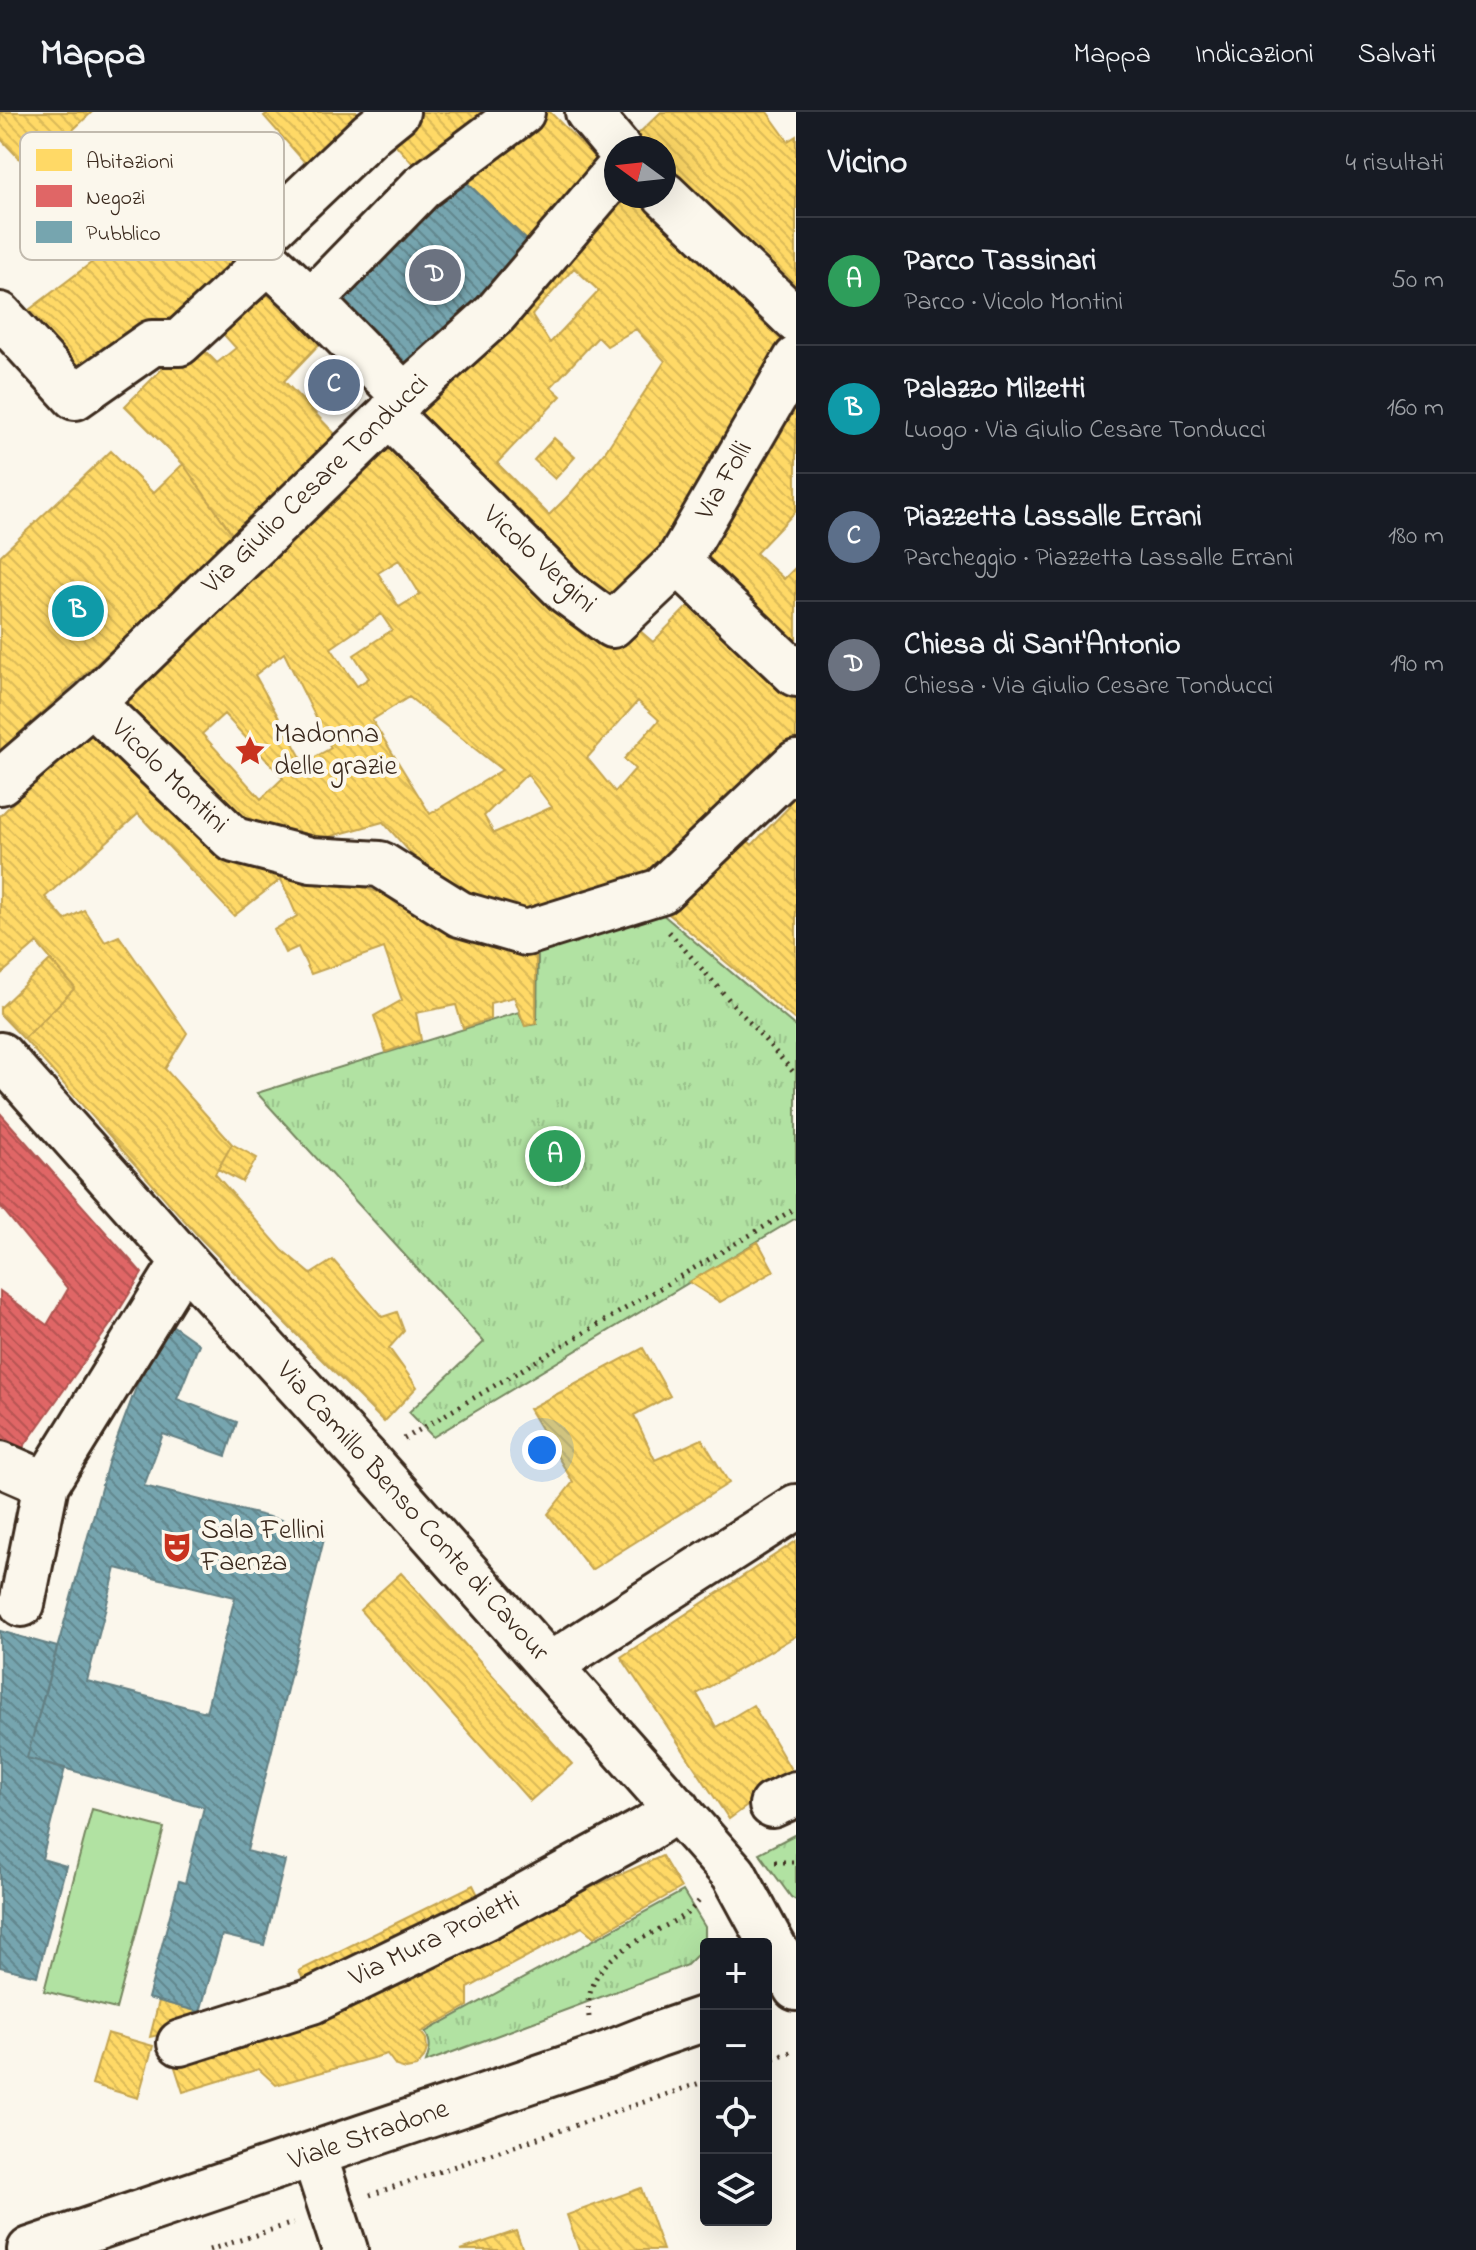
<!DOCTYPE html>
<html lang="it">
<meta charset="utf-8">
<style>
body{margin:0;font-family:"Indie Flower",sans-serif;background:#242831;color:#f1f3f6}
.controls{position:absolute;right:24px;bottom:24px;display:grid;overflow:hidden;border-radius:8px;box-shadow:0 8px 32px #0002}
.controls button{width:72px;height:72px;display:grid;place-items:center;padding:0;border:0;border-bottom:2px solid #363941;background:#171b24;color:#f1f3f6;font:40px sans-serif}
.compass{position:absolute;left:604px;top:24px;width:72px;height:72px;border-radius:50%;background:#171b24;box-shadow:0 8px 32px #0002;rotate:285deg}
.you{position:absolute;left:542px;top:1338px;width:28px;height:28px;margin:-20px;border:6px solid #fff;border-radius:50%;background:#1a73e8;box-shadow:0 0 0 12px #1a73e833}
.badge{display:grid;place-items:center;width:52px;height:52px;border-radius:50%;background:#c8321e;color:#fff;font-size:26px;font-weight:700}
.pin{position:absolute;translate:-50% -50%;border:4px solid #fff;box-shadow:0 2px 8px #0006}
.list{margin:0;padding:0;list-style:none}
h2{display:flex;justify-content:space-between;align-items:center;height:104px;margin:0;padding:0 32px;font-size:34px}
h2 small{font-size:26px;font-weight:400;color:#9ea1a6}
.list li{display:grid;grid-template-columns:52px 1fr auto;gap:24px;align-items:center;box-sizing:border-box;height:128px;padding:0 32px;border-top:2px solid #363941}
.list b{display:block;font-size:30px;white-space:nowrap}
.list p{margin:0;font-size:26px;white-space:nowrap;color:#9ea1a6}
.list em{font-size:26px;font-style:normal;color:#9ea1a6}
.icon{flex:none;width:44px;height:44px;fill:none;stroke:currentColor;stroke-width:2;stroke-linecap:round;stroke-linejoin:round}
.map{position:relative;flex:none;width:796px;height:2138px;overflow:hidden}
header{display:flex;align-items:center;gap:48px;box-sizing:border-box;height:112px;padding:0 40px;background:#171b24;border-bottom:2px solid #363941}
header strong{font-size:38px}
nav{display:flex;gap:44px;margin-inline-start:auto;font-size:28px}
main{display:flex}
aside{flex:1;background:#171b24}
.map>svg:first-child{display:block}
</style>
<header>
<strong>Mappa</strong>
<nav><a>Mappa</a><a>Indicazioni</a><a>Salvati</a></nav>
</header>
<main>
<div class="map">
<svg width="796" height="2138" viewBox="0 0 796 2138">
<defs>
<pattern id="grass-tufts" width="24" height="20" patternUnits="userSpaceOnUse" patternTransform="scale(2)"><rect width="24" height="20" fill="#b1e2a2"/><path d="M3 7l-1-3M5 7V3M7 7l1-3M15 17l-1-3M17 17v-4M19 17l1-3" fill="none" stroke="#99c28b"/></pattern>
<pattern id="homes-back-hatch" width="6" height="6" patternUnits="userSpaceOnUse" patternTransform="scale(2)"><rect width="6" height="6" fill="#ffd966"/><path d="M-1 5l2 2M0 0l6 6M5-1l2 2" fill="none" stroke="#dbba58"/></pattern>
<pattern id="shops-back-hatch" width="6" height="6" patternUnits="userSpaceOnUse" patternTransform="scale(2)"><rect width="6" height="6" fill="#e06666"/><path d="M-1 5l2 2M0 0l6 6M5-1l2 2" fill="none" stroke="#b75453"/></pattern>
<pattern id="public-back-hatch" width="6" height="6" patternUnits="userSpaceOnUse" patternTransform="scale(2)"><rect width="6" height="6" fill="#76a5af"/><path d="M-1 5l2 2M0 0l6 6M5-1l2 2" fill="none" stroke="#62878e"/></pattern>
</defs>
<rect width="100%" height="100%" fill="#fbf7ec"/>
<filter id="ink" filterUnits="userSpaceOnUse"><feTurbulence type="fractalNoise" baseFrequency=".0125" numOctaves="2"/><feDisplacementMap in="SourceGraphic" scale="16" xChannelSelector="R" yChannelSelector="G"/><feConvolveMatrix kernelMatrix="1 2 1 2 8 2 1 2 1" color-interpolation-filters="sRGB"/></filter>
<g filter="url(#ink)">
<!-- grass -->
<path fill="url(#grass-tufts)" stroke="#768660" stroke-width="2" d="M 661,801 L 796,915 L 796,1106 L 433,1325 L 409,1300 L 484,1230 L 257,981 L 519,900 L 525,914 L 537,912 L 538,831 Z
M 796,1722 L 796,1788 L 791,1785 L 759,1741 Z
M 683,1779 L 705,1815 L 705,1835 L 687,1853 L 426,1950 C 430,1938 432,1931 425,1920 Z"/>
<!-- garden -->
<path fill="#b1e2a2" stroke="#768660" stroke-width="2" d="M 92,1697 L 164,1716 L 116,1897 L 44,1879 Z"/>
<!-- homes -->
<path fill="url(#homes-back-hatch)" stroke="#c4a450" stroke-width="2" fill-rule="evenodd" d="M 0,0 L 92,0 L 30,58 L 0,26 Z
M 269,0 L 385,0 L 315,62 L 264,4 Z
M 415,0 L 505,0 L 422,62 L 387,23 Z
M 539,0 L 550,0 L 601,52 L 533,134 L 460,64 Z
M 661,0 L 767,0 L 788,29 L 796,24 L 796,180 L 664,52 L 664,36 L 648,36 L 636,24 Z
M 229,31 L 285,92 L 190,193 L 76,269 L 25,201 L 128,123 Z
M 616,84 L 633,84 L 786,231 L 671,443 L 655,440 L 627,485 L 602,483 L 416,306 L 518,203 ZM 574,156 L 599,179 L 550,231 L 532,203 ZM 636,217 L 665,249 L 605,340 L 571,381 L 549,403 L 497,351 L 561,284 L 551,275 L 598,225 L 607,234 Z
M 271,169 L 326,225 L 284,269 L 336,323 L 235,426 L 183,352 L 125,294 L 172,247 L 202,236 L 217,251 L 236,236 L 214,212 Z
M 796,268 L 796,399 L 756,441 L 784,467 L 796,455 L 796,545 L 697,447 Z
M 394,320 L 620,531 L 639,518 L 653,530 L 694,488 L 796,584 L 796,635 L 653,766 L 512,811 L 434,767 L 383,710 L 303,732 L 269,729 L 180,660 L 123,586 ZM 399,448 L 420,482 L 399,495 L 378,461 ZM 381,502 L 392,518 L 354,543 L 369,566 L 357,574 L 331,536 ZM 284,541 L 331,636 L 304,651 L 255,563 ZM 409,585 L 502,658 L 430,702 L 372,608 ZM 638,589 L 659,608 L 624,647 L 635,657 L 615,680 L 587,646 ZM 224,602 L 283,666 L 261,687 L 202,622 ZM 527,662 L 552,695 L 494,721 L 484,704 Z
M 554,326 L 575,345 L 555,367 L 534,348 Z
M 111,339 L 153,381 L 183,352 L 235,426 L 0,639 L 0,444 Z
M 94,611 L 325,763 L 381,781 L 474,821 L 536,831 L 536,911 L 525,914 L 514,885 L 490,891 L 490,907 L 463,916 L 456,893 L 416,901 L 421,928 L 386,940 L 374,904 L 402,888 L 384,836 L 311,862 L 298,835 L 285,841 L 274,818 L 297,804 L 281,767 L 234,804 L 138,702 L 45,785 L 65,808 L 84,798 L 105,830 L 119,824 L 187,921 L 165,957 L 232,1032 L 215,1062 L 282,1138 L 311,1162 L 333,1148 L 382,1205 L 397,1200 L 404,1219 L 389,1236 L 417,1275 L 384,1310 L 201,1127 L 24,927 L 75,876 L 37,831 L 0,863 L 0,704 Z
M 796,654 L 796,906 L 795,908 L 664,798 L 739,720 L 752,733 L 789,695 L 771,679 Z
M 50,848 L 75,876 L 24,927 L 0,902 L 0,896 Z
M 232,1032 L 257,1046 L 242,1070 L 218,1057 Z
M 758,1130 L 774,1159 L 720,1190 L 689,1170 Z
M 643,1236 L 670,1284 L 634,1303 L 655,1348 L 702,1327 L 729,1371 L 591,1458 L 548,1402 L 573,1370 L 529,1297 Z
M 796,1429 L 796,1524 L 697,1582 L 716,1615 L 753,1593 L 793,1661 L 729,1707 L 621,1545 Z
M 401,1461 L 572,1652 L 530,1689 L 360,1498 Z
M 662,1744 L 681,1776 L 594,1825 L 582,1815 L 468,1876 L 468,1894 L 421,1920 L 426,1927 L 427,1937 L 424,1946 L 416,1955 L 406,1957 L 396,1954 L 387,1942 L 276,1973 L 259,1957 L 183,1980 L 173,1949 L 487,1822 Z
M 473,1773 L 484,1795 L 309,1880 L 299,1859 Z
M 159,1889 L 200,1900 L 197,1914 L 150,1925 Z
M 107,1921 L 153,1934 L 138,1986 L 92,1972 Z
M 641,2076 L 663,2138 L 579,2138 L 567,2103 Z
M 516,2119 L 523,2138 L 461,2138 Z"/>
<!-- shops -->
<path fill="url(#shops-back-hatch)" stroke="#ae5450" stroke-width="2" d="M 0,1001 L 142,1161 L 110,1213 L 17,1344 L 0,1336 L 0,1179 L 47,1213 L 68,1177 L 0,1094 Z"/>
<!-- public -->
<path fill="url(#public-back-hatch)" stroke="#648084" stroke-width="2" fill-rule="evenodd" d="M 460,64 L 533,134 L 409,262 L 337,192 Z
M 162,1206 L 199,1232 L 177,1287 L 237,1310 L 226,1344 L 163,1322 L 144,1374 L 326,1419 L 247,1739 L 285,1749 L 264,1833 L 222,1823 L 200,1900 L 148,1886 L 179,1769 L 185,1771 L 204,1695 L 27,1646 L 108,1351 ZM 116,1456 L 235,1485 L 206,1600 L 87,1569 Z
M 0,1519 L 57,1535 L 27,1646 L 65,1656 L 42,1747 L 66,1754 L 37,1864 L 0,1855 Z"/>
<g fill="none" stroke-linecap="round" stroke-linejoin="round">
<defs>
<path id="minor" d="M 397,0 L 371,21 L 252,134 L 311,189 L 404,284
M 588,0 L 618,36
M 664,82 L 796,208
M 311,189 L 422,75 L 522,0
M 0,203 L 75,285 L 152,231 L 179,231 L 268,149
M 389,303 L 567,480 L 612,513 L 678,450 L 796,562
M 678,450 L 796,247
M 92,591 L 234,728 L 311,748 L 380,752 L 460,802 L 526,821 L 661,779 L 796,651
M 0,670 L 92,591 L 389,303 L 404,284 L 495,202 L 616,60
M 0,943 L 184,1149 L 367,1348 L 734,1762 L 796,1876
M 0,1352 L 46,1372
M 22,1492 L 46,1372 L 184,1149
M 550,1553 L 796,1395
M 772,1693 L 796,1682
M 180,1931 L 312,1889 L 488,1804 L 645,1718 L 678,1697
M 314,2043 L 345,2138
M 30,2138 L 603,1944 L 656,1923 L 706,1906"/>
</defs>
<!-- minor casing -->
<use href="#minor" stroke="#3b2a1e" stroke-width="50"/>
<!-- path -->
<path stroke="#3b2a1e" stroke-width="5" stroke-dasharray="2 6" stroke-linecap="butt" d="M 669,820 L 796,963
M 404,1327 L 796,1096
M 775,1750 L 796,1750
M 589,1905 C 582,1846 642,1829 683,1804 C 690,1800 695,1793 701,1787
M 766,1949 L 796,1938
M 370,2083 L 706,1969
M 209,2138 L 293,2111"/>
<!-- minor -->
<use href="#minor" stroke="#fbf7ec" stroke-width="44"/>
</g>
</g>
<!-- icons -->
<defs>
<symbol id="sight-bare" viewBox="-9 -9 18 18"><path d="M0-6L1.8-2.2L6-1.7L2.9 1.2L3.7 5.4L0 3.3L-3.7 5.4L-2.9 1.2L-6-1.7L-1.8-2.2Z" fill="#c8321e" stroke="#fbf7ec" stroke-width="2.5" paint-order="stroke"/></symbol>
<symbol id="theatre-bare" viewBox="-9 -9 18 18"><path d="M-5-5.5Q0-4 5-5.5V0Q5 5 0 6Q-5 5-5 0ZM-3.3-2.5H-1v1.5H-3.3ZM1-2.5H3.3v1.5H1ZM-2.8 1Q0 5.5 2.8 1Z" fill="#c8321e" stroke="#fbf7ec" stroke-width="2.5" paint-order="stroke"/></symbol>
</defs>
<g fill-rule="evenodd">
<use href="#sight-bare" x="228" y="617" width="44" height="44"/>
<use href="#theatre-bare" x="155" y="1413" width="44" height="44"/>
</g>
<g text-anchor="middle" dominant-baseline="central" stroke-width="8" stroke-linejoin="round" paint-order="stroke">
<!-- street labels -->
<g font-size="28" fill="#3b2a1e" stroke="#fbf7ec">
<text transform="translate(725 369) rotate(-60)">Via Folli</text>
<text transform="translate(316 373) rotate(-44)">Via Giulio Cesare Tonducci</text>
<text transform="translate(539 448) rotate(43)">Vicolo Vergini</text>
<text transform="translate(169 665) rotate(44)">Vicolo Montini</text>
<text transform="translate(412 1400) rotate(48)">Via Camillo Benso Conte di Cavour</text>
<text transform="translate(435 1828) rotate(-26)">Via Mura Proietti</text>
<text transform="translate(369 2024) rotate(-19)">Viale Stradone</text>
</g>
<!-- poi labels -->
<g font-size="28" fill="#3b2a1e" stroke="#fbf7ec" text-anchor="start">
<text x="274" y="623">Madonna<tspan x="274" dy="32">delle grazie</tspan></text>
<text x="201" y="1419">Sala Fellini<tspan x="201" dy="32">Faenza</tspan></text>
</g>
</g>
<!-- legend -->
<rect x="20" y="20" width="264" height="128" rx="12" fill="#fbf7ec" stroke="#c1baae" stroke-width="2"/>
<rect x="36" y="37" width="36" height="22" fill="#ffd966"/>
<rect x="36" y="73" width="36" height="22" fill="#e06666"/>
<rect x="36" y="109" width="36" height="22" fill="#76a5af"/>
<g font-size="22" fill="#3b2a1e">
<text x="86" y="56">Abitazioni</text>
<text x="86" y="92">Negozi</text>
<text x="86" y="128">Pubblico</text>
</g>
</svg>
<div class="controls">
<button>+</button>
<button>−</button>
<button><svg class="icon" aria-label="locate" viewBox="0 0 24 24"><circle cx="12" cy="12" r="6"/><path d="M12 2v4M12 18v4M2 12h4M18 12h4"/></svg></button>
<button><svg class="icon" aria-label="layers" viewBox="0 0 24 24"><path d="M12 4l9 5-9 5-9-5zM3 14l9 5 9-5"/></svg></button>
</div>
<svg class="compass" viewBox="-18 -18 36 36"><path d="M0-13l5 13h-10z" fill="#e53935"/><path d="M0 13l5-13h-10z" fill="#9ea1a6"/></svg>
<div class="you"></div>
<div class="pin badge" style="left:555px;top:1044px;background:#2e9e5b">A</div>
<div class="pin badge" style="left:78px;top:499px;background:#0f9aa8">B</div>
<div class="pin badge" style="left:334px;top:273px;background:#5c6f8a">C</div>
<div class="pin badge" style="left:435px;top:163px;background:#6b7280">D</div>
</div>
<aside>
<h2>Vicino<small>4 risultati</small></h2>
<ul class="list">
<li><span class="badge" style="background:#2e9e5b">A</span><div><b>Parco Tassinari</b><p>Parco · Vicolo Montini</p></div><em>50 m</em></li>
<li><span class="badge" style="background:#0f9aa8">B</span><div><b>Palazzo Milzetti</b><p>Luogo · Via Giulio Cesare Tonducci</p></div><em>160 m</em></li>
<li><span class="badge" style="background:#5c6f8a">C</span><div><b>Piazzetta Lassalle Errani</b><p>Parcheggio · Piazzetta Lassalle Errani</p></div><em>180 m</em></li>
<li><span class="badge" style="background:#6b7280">D</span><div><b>Chiesa di Sant'Antonio</b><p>Chiesa · Via Giulio Cesare Tonducci</p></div><em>190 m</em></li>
</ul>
</aside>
</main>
